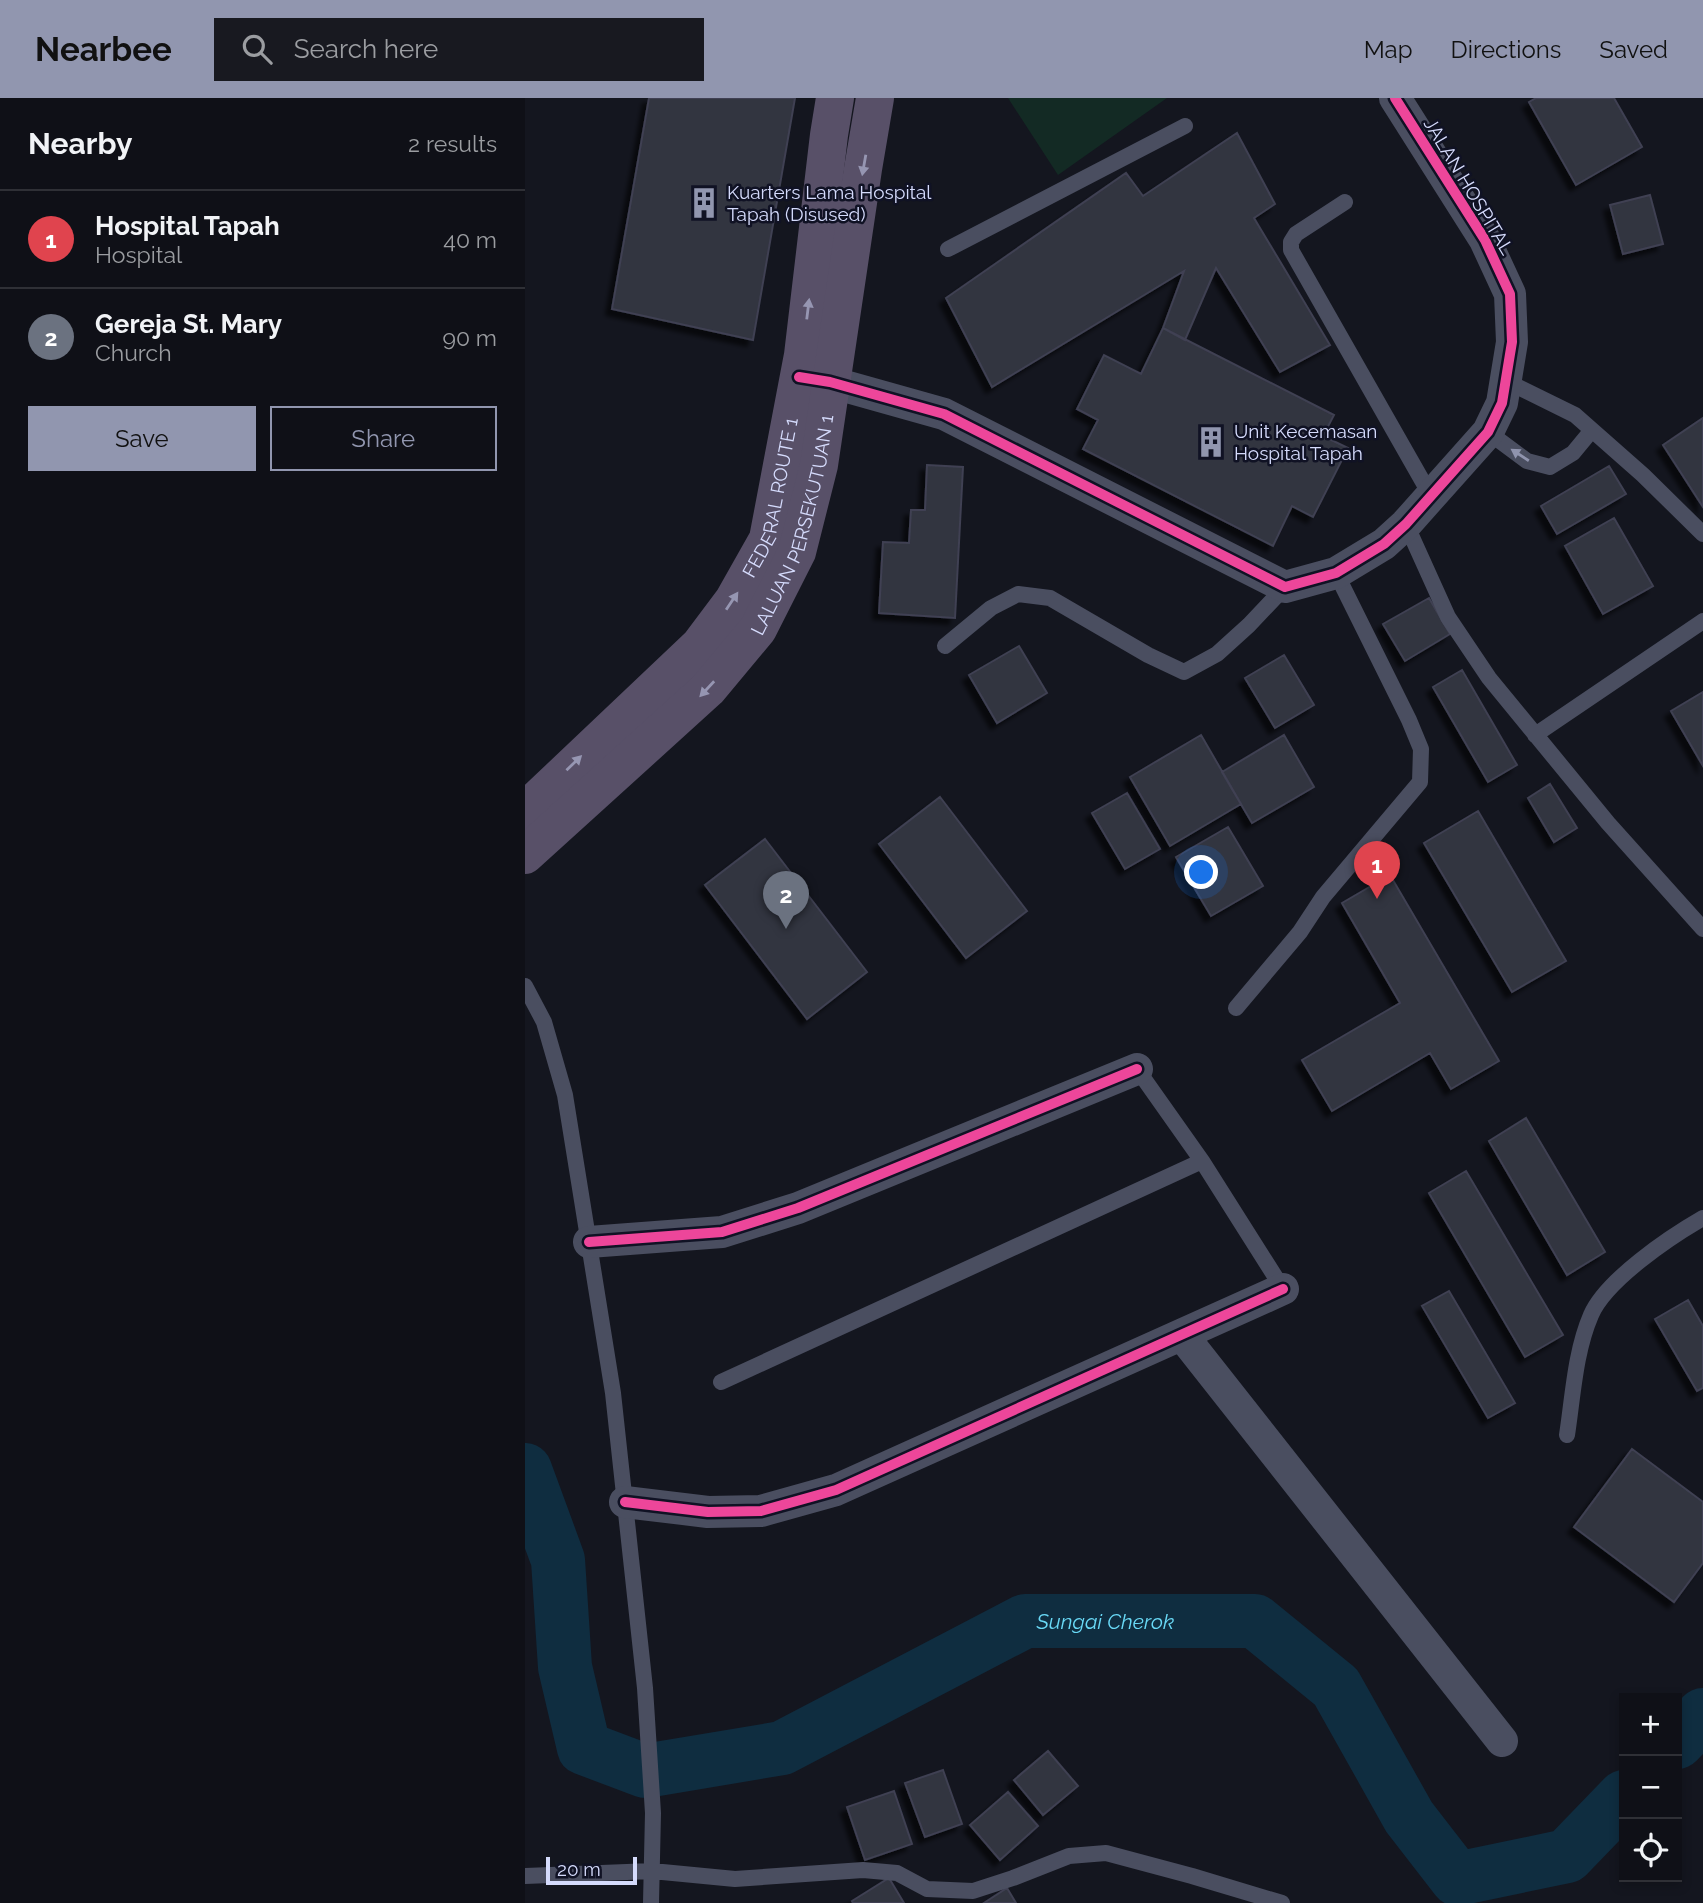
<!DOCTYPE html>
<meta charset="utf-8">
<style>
body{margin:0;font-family:Raleway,sans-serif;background:#181920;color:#f1f3f6}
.controls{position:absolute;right:21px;bottom:21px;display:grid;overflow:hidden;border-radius:0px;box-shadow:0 4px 10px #0003}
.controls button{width:63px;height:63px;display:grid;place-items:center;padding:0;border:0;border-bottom:2px solid #2f3036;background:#0f1017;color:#f1f3f6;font:35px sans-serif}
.scale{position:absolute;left:21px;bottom:18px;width:91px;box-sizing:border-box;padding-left:7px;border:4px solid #d5dbfc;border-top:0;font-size:19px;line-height:24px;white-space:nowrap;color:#d5dbfc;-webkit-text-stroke:5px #101224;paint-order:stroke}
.you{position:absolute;left:677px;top:775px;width:24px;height:24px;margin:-18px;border:5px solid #fff;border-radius:50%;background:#1a73e8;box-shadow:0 0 0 10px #1a73e833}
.badge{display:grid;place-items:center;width:46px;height:46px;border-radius:50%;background:#9196af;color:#fff;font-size:23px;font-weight:700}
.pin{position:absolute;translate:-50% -58px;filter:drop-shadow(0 2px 4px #0008)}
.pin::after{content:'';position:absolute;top:37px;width:24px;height:21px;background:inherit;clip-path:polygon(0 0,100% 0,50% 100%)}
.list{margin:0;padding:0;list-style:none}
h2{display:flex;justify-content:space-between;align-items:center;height:91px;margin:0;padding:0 28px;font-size:30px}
h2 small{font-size:23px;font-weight:400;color:#9b9da1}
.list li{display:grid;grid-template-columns:46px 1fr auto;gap:21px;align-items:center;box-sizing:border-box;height:98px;padding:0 28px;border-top:2px solid #2f3036}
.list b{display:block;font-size:26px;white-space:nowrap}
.list p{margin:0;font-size:23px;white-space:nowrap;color:#9b9da1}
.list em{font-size:23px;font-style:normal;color:#9b9da1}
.actions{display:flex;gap:14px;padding:21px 28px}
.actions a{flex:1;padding:16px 0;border:2px solid #9196af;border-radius:0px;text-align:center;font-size:24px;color:#9196af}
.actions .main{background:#9196af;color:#111}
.icon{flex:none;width:38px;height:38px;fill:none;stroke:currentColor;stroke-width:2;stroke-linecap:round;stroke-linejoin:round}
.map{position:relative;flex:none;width:1178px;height:1805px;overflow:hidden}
header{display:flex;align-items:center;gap:42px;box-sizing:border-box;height:98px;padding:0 35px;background:#9196af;color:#111}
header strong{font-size:33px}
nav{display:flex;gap:38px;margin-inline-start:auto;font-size:24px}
.search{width:490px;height:63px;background:#181920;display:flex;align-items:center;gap:18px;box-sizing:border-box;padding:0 24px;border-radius:0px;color:#9b9da1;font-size:26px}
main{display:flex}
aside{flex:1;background:#0f1017}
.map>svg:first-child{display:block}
</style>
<header>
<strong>Nearbee</strong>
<div class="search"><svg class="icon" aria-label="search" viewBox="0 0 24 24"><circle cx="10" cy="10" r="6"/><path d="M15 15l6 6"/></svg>Search here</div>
<nav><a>Map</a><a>Directions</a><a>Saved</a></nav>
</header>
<main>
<aside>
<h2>Nearby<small>2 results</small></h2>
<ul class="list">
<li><span class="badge" style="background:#e0444e">1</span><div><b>Hospital Tapah</b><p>Hospital</p></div><em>40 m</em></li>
<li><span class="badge" style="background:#6b7280">2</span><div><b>Gereja St. Mary</b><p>Church</p></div><em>90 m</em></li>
</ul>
<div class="actions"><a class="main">Save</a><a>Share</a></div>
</aside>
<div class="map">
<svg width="1178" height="1805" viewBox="0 0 1178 1805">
<defs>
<filter id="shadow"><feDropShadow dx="-6" dy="6" stdDeviation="2" flood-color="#0009"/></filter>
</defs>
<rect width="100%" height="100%" fill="#14161f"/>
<!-- green -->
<path fill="#132a24" d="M 483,0 L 642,0 L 533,77 Z"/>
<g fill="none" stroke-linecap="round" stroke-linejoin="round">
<!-- river -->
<g stroke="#0f2d40" stroke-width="54">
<path id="s1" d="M 0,1372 L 33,1462 L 40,1569 L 59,1650 L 120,1673 L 257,1650 L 500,1523 L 730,1523 L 811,1589 L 884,1719 L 932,1781 L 1042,1758 L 1099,1699"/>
<path d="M 1152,1644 L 1178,1617"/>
</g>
</g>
<!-- building -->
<path fill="#323441" stroke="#3f4152" stroke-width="2" filter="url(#shadow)" d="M 124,0 L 270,0 L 228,242 L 87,211 Z
M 1011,0 L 1089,0 L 1117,49 L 1051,87 L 1004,4 Z
M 712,35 L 750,106 L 729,120 L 805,247 L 755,274 L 691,170 L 660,242 L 638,230 L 659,173 L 467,289 L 421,200 L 601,75 L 618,98 Z
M 1125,97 L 1138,146 L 1098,156 L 1085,107 Z
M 638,230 L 809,317 L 798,338 L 823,350 L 788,419 L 767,408 L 748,448 L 558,351 L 573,322 L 552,311 L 579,257 L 616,276 Z
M 1178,320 L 1178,409 L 1138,347 Z
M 402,367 L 438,369 L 430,520 L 354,515 L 358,444 L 384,445 L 386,412 L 400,412 Z
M 1084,368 L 1101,396 L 1032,436 L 1016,408 Z
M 1089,420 L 1128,488 L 1078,516 L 1040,448 Z
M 904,500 L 925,536 L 880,563 L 858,526 Z
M 494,548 L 522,595 L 472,625 L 444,577 Z
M 759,557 L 789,607 L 750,630 L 720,580 Z
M 937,572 L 992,667 L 963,684 L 908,589 Z
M 1178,594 L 1178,668 L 1146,613 Z
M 676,637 L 716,706 L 645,748 L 605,679 Z
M 759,637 L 789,689 L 727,725 L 697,674 Z
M 1025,686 L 1052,730 L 1029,744 L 1003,700 Z
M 602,695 L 635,751 L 600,771 L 567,715 Z
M 415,699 L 502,813 L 441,860 L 354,746 Z
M 953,713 L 1041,863 L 987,894 L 899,745 Z
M 703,729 L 738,788 L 686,818 L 651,759 Z
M 240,741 L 342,874 L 282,921 L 180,787 Z
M 865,777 L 974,963 L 926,991 L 905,955 L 807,1013 L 777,962 L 875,905 L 817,805 Z
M 1001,1020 L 1080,1154 L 1042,1177 L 964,1043 Z
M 941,1073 L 1038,1237 L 1000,1259 L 904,1095 Z
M 924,1193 L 990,1305 L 963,1320 L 897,1208 Z
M 1163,1202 L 1178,1228 L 1178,1290 L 1172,1293 L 1130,1221 Z
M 1107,1351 L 1178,1404 L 1178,1465 L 1149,1504 L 1049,1429 Z
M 523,1653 L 553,1688 L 518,1717 L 489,1682 Z
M 418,1672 L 437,1726 L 400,1739 L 380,1685 Z
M 369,1693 L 387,1746 L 340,1762 L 322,1709 Z
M 483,1694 L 513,1728 L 475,1762 L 445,1727 Z
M 364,1780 L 379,1805 L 328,1805 L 327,1803 Z
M 482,1790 L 491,1805 L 459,1805 Z"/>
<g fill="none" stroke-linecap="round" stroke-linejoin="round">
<!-- service -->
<path stroke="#4a4e60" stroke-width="16" d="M 820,104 L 771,136 L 766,144 L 766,152 L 906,398
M 423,151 L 660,28
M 981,283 L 1050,317 L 1118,377 L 1178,436
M 963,334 L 1002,363 L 1025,369 L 1048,355 L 1067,332
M 881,426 L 923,519 L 964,580 L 1083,725 L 1178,831
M 420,548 L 466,510 L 493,496 L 525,500 L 623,557 L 659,574 L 692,556 L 724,527 L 760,489
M 1010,637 L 1178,523
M 0,888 L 19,924 L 40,997 L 88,1295 L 120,1590 L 128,1715 L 126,1805
M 711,910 L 775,834 L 798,799 L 895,684 L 896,651 L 884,622 L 811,475
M 612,971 L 677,1063 L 758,1191
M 196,1284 L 677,1063
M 1042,1337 C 1048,1298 1050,1254 1066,1217 C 1081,1182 1145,1139 1178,1120
M 0,1778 L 127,1773 L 210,1781 L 338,1772 L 372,1775 L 402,1791 L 448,1793 L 488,1780 L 544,1758 L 581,1755 L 667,1778 L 757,1805"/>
<!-- minor -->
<path stroke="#4a4e60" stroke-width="32" d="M 284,281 L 305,284 L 419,316 L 760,489 L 811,475 L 859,446 L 881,426 L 963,334 L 977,305 L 987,244 L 985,196 L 960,142 L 870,0
M 64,1144 L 197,1134 L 273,1110 L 612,971
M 657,1237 L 977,1643
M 100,1404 L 183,1414 L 236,1413 L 311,1392 L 758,1191"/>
<!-- trunk -->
<g stroke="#585068" stroke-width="38">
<path id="s2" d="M 0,713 L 175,547 L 208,503 L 243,441 L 278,257 L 304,37 L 310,0"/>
<path id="s3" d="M 0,757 L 183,591 L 233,531 L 272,454 L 294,367 L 338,71 L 350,0"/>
</g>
<defs>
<path id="cycleway" d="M 274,279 L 305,284 L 419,316 L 760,489 L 811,475 L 859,446 L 881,426 L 963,334 L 977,305 L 987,244 L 985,196 L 960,142 L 870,0
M 64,1144 L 197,1134 L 273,1110 L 612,971
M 100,1404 L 183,1414 L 236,1413 L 311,1392 L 758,1191"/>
</defs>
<!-- cycleway casing -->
<use href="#cycleway" stroke="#101224" stroke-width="15"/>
<!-- cycleway -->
<use href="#cycleway" stroke="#ed469a" stroke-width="10"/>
</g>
<!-- one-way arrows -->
<defs><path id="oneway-solid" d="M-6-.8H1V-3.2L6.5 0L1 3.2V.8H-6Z" transform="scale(1.75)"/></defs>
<g fill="#9696b2">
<use href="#oneway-solid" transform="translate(339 67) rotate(100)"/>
<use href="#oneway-solid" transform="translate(283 211) rotate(-83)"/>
<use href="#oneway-solid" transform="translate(207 503) rotate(-56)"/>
<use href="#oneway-solid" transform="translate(182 591) rotate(133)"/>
<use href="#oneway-solid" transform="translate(49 665) rotate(-44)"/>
</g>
<use fill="#9094ae" href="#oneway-solid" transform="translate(995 357) rotate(-147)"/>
<!-- icons -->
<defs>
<symbol id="building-bare" viewBox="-9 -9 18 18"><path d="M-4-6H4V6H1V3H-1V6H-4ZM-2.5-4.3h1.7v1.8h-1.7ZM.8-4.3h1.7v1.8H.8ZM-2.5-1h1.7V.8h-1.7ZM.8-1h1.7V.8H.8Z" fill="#9196af" stroke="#101224" stroke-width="2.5" paint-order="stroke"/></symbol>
</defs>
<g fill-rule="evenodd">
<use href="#building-bare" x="157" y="83" width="44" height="44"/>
<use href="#building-bare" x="664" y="322" width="44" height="44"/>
</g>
<g text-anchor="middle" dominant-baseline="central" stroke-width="5" stroke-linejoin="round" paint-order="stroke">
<!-- street labels -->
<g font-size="19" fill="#d5dbfc" stroke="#101224">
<text transform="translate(944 88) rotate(59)">JALAN HOSPITAL</text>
<text stroke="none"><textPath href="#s2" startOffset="408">FEDERAL ROUTE 1</textPath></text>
<text stroke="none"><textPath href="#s3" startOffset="436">LALUAN PERSEKUTUAN 1</textPath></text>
</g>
<!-- poi labels -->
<g font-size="19" fill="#d5dbfc" stroke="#101224" text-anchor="start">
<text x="202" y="94">Kuarters Lama Hospital<tspan x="202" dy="22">Tapah (Disused)</tspan></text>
<text x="709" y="333">Unit Kecemasan<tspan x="709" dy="22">Hospital Tapah</tspan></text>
</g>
<!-- water labels -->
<g font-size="21" font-style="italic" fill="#69d9f6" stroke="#101224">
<text stroke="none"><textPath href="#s1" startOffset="845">Sungai Cherok</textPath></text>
</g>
</g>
</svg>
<div class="controls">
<button>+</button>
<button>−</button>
<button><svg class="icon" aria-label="locate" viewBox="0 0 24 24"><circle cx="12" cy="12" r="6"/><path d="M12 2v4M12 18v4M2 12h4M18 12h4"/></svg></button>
</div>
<div class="scale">20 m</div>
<div class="you"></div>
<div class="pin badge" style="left:852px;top:801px;background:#e0444e">1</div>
<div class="pin badge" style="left:261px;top:831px;background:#6b7280">2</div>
</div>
</main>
